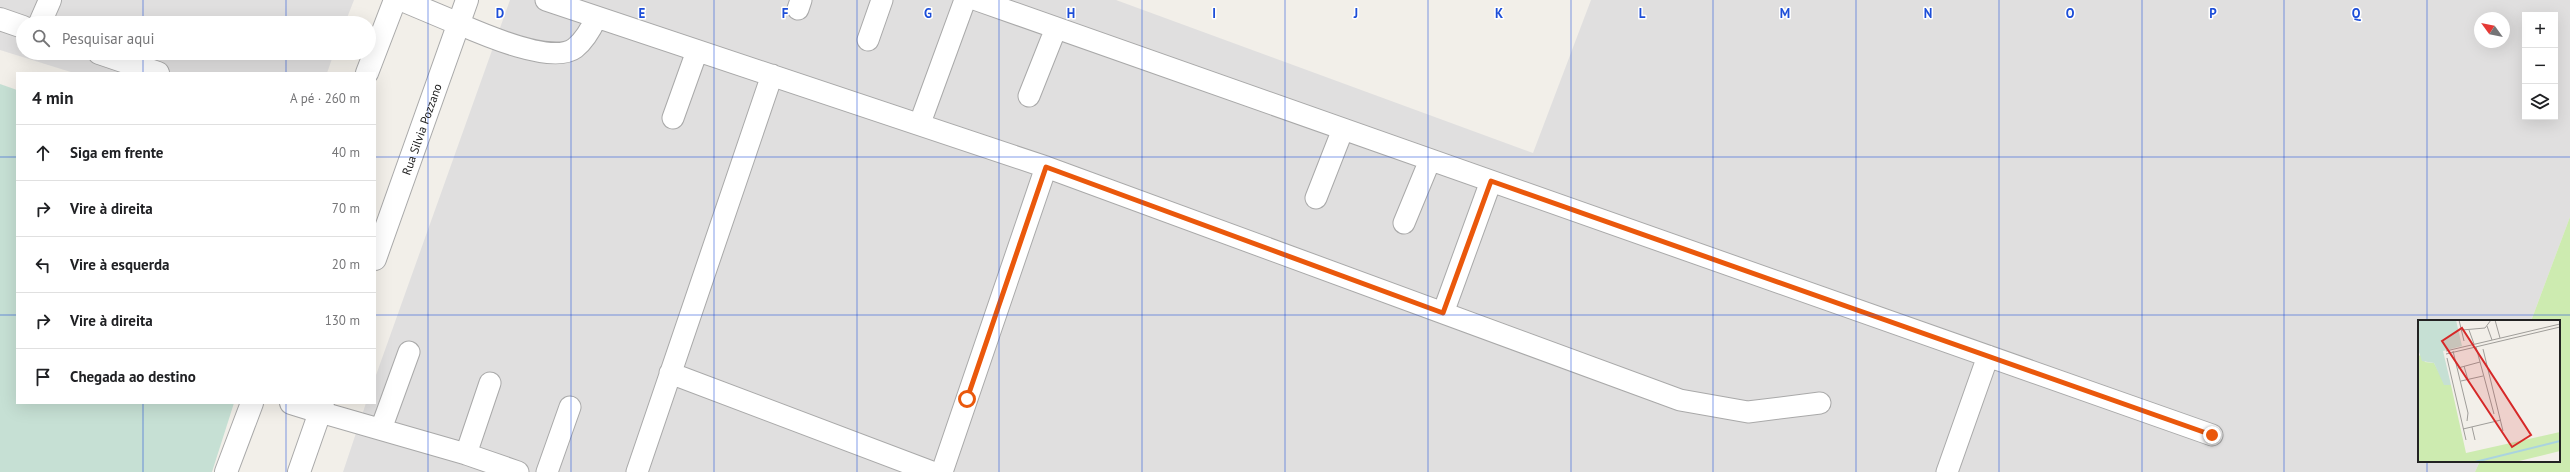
<!DOCTYPE html>
<html lang="pt">
<meta charset="utf-8">
<style>
body{margin:0;font-family:"PT Sans",sans-serif;background:#f6f6f6;color:#202124}
.controls{position:absolute;right:12px;top:12px;display:grid;overflow:hidden;border-radius:0px;box-shadow:0 4px 16px #0002}
.controls button{width:36px;height:36px;display:grid;place-items:center;padding:0;border:0;border-bottom:1px solid #e0e0e0;background:#fff;color:#202124;font:20px sans-serif}
.compass{position:absolute;left:2474px;top:12px;width:36px;height:36px;border-radius:50%;background:#fff;box-shadow:0 4px 16px #0002;rotate:303deg}
.stop{position:absolute;width:12px;height:12px;margin:-9px;border:3px solid #ea580c;border-radius:50%;background:#fff}
.stop.end{background:#ea580c;border-color:#fff;box-shadow:0 1px 4px #0008}
.list{margin:0;padding:0;list-style:none}
h2{display:flex;justify-content:space-between;align-items:center;height:52px;margin:0;padding:0 16px;font-size:17px}
h2 small{font-size:13px;font-weight:400;color:#757577}
.list li{display:grid;grid-template-columns:26px 1fr auto;gap:12px;align-items:center;box-sizing:border-box;height:56px;padding:0 16px;border-top:1px solid #e0e0e0}
.list b{display:block;font-size:15px;white-space:nowrap}
.list em{font-size:13px;font-style:normal;color:#757577}
.icon{flex:none;width:22px;height:22px;fill:none;stroke:currentColor;stroke-width:2;stroke-linecap:round;stroke-linejoin:round}
.map{position:relative;flex:none;width:2570px;height:472px;overflow:hidden}
.search{position:absolute;background:#fff;box-shadow:0 4px 16px #0002;left:16px;top:16px;width:360px;height:44px;display:flex;align-items:center;gap:10px;box-sizing:border-box;padding:0 14px;border-radius:22px;color:#757577;font-size:15px}
.panel{position:absolute;background:#fff;box-shadow:0 4px 16px #0002;left:16px;top:72px;width:360px;height:332px;border-radius:0px}
.map>svg:first-child{display:block}
</style>
<div class="map">
<svg width="2570" height="472" viewBox="0 0 2570 472">
<rect width="100%" height="100%" fill="#f2efe9"/>
<!-- residential -->
<path fill="#e0dfdf" fill-rule="evenodd" d="M 0,0 L 354,0 L 345,23 L 23,23 L 23,53 L 334,53 L 327,73 L 74,73 L 0,50 Z
M 510,0 L 1116,0 L 1533,153 L 1591,0 L 2570,0 L 2570,217 L 2531,321 L 2419,321 L 2419,461 L 2480,461 L 2475,472 L 343,472 L 366,403 L 375,403 L 375,378 ZM 2525,15 L 2555,15 L 2555,117 L 2525,117 ZM 2480,18 L 2504,18 L 2504,42 L 2480,42 Z"/>
<!-- grass -->
<path fill="#cdebb0" d="M 2570,217 L 2570,472 L 2475,472 L 2480,461 L 2559,461 L 2559,321 L 2531,321 Z"/>
<!-- wetland -->
<path fill="#c6e0d4" d="M 0,84 L 17,90 L 17,403 L 234,403 L 212,472 L 0,472 Z"/>
<g fill="none" stroke-linecap="round" stroke-linejoin="round">
<defs>
<path id="service" d="M 546,0 L 1046,167 L 1680,400 L 1748,412 L 1820,403
M 977,0 L 2212,435
M 798,9 L 801,0
M 459,24 C 482,34 553,65 575,48 C 585,40 591,29 596,18
M 868,40 L 882,0
M 1029,96 L 1056,28
M 673,118 L 697,51
M 920,123 L 965,0
M 1316,198 L 1343,129
M 1404,223 L 1430,160
M 1443,313 L 1491,181
M 670,373 L 932,472
M 320,412 L 466,454 L 518,472
M 381,429 L 409,352
M 466,454 L 490,383
M 547,472 L 570,407
M 637,472 L 772,75
M 942,472 L 1046,167
M 1947,472 L 1988,356"/>
<path id="minor" d="M 402,0 L 459,24
M 0,19 L 23,27
M 40,23 L 50,0
M 99,53 L 158,73
M 226,472 L 252,403
M 299,472 L 320,412"/>
<g id="tertiary">
<path d="M 367,73 L 395,0"/>
<path id="s1" d="M 375,259 L 467,0"/>
<path d="M 291,403 L 320,412 L 323,403"/>
</g>
</defs>
<!-- service casing -->
<use href="#service" stroke="#a9a9a9" stroke-width="23"/>
<!-- minor casing -->
<use href="#minor" stroke="#a9a9a9" stroke-width="24"/>
<!-- tertiary casing -->
<use href="#tertiary" stroke="#a9a9a9" stroke-width="24"/>
<!-- service -->
<use href="#service" stroke="#fff" stroke-width="21"/>
<!-- minor -->
<use href="#minor" stroke="#fff" stroke-width="22"/>
<!-- tertiary -->
<use href="#tertiary" stroke="#fff" stroke-width="22"/>
</g>
<g fill="none" stroke-linecap="round" stroke-linejoin="round">
<!-- route -->
<path stroke="#ea580c" stroke-width="5" d="M 967,399 L 1046,167 L 1443,313 L 1491,181 L 2212,435"/>
</g>
<!-- grid -->
<path fill="none" stroke="#1d4ed8" stroke-width="1" stroke-opacity="0.55" d="M 143,0 L 143,23M 286,0 L 286,23M 428,0 L 428,472M 571,0 L 571,472M 714,0 L 714,472M 857,0 L 857,472M 999,0 L 999,472M 1142,0 L 1142,472M 1285,0 L 1285,472M 1428,0 L 1428,472M 1571,0 L 1571,472M 1713,0 L 1713,472M 1856,0 L 1856,472M 1999,0 L 1999,472M 2142,0 L 2142,472M 2284,0 L 2284,472M 2427,0 L 2427,321M 143,53 L 143,73M 286,53 L 286,73M 0,157 L 17,157M 375,157 L 2570,157M 0,315 L 17,315M 375,315 L 2570,315M 143,403 L 143,472M 286,403 L 286,472M 2427,461 L 2427,472"/>
<g text-anchor="middle" dominant-baseline="central" stroke-width="3" stroke-linejoin="round" paint-order="stroke">
<!-- street labels -->
<g font-size="12" fill="#222" stroke="#fff">
<text stroke="none"><textPath href="#s1" startOffset="138">Rua Silvia Pozzano</textPath></text>
</g>
</g>
<!-- overview -->
<g transform="translate(2418 320)">
<rect width="142" height="142" fill="#f2efe9"/>
<path d="M 3,35 L 7,42 L 16,43 L 26,62 L 33,65 L 48,133 L 142,112 L 142,131 L 97,142 L 0,142 L 0,36 Z" fill="#cdebb0"/>
<path d="M 0,0 L 38,0 L 44,26 L 25,31 L 33,65 L 26,65 L 16,43 L 4,41 L 0,29 Z" fill="#c6e0d4"/>
<path fill="none" stroke="#aad3df" stroke-width="2" d="M 57,142 L 142,121"/>
<path fill="none" stroke="#9f9d99" stroke-width="1" d="M 41,0 L 46,21M 77,0 L 82,18M 69,6 L 74,20M 44,10 L 67,8 L 73,0M 51,10 L 56,24M 58,27 L 76,94M 65,29 L 85,111M 28,31 L 142,4M 35,31 L 50,93 L 49,101M 28,34 L 142,7M 29,38 L 48,120M 46,46 L 50,60M 40,48 L 62,42M 43,61 L 65,56M 54,107 L 57,120M 45,109 L 83,100"/>
<path fill="#d62828" fill-opacity="0.15" stroke="#d62828" stroke-width="2" d="M 44,8 L 113,115 L 94,127 L 24,21 Z"/>
<rect width="142" height="142" fill="none" stroke="#222" stroke-width="2"/>
</g>
<g font-size="13" text-anchor="middle" font-weight="bold" fill="#1d4ed8" stroke="#fff" stroke-width="3" stroke-linejoin="round" paint-order="stroke">
<text x="500" y="18">D</text>
<text x="642" y="18">E</text>
<text x="785" y="18">F</text>
<text x="928" y="18">G</text>
<text x="1071" y="18">H</text>
<text x="1214" y="18">I</text>
<text x="1356" y="18">J</text>
<text x="1499" y="18">K</text>
<text x="1642" y="18">L</text>
<text x="1785" y="18">M</text>
<text x="1928" y="18">N</text>
<text x="2070" y="18">O</text>
<text x="2213" y="18">P</text>
<text x="2356" y="18">Q</text>
</g>
</svg>
<div class="controls">
<button>+</button>
<button>−</button>
<button><svg class="icon" aria-label="layers" viewBox="0 0 24 24"><path d="M12 4l9 5-9 5-9-5zM3 14l9 5 9-5"/></svg></button>
</div>
<svg class="compass" viewBox="-18 -18 36 36"><path d="M0-13l5 13h-10z" fill="#e53935"/><path d="M0 13l5-13h-10z" fill="#757577"/></svg>
<div class="stop" style="left:967px;top:399px"></div>
<div class="stop end" style="left:2212px;top:435px"></div>
<div class="search"><svg class="icon" aria-label="search" viewBox="0 0 24 24"><circle cx="10" cy="10" r="6"/><path d="M15 15l6 6"/></svg>Pesquisar aqui</div>
<section class="panel">
<h2>4 min<small>A pé · 260 m</small></h2>
<ul class="list">
<li><svg class="icon" aria-label="ahead" viewBox="0 0 24 24"><path d="M12 20V5M6 11l6-6 6 6"/></svg><div><b>Siga em frente</b></div><em>40 m</em></li>
<li><svg class="icon" aria-label="right" viewBox="0 0 24 24"><path d="M7 20v-9h11M14 6l5 5-5 5"/></svg><div><b>Vire à direita</b></div><em>70 m</em></li>
<li><svg class="icon" aria-label="left" viewBox="0 0 24 24"><path d="M17 20v-9H6M10 6l-5 5 5 5"/></svg><div><b>Vire à esquerda</b></div><em>20 m</em></li>
<li><svg class="icon" aria-label="right" viewBox="0 0 24 24"><path d="M7 20v-9h11M14 6l5 5-5 5"/></svg><div><b>Vire à direita</b></div><em>130 m</em></li>
<li><svg class="icon" aria-label="arrive" viewBox="0 0 24 24"><path d="M6 21V4h12l-3 4 3 4H6"/></svg><div><b>Chegada ao destino</b></div></li>
</ul>
</section>
</div>
